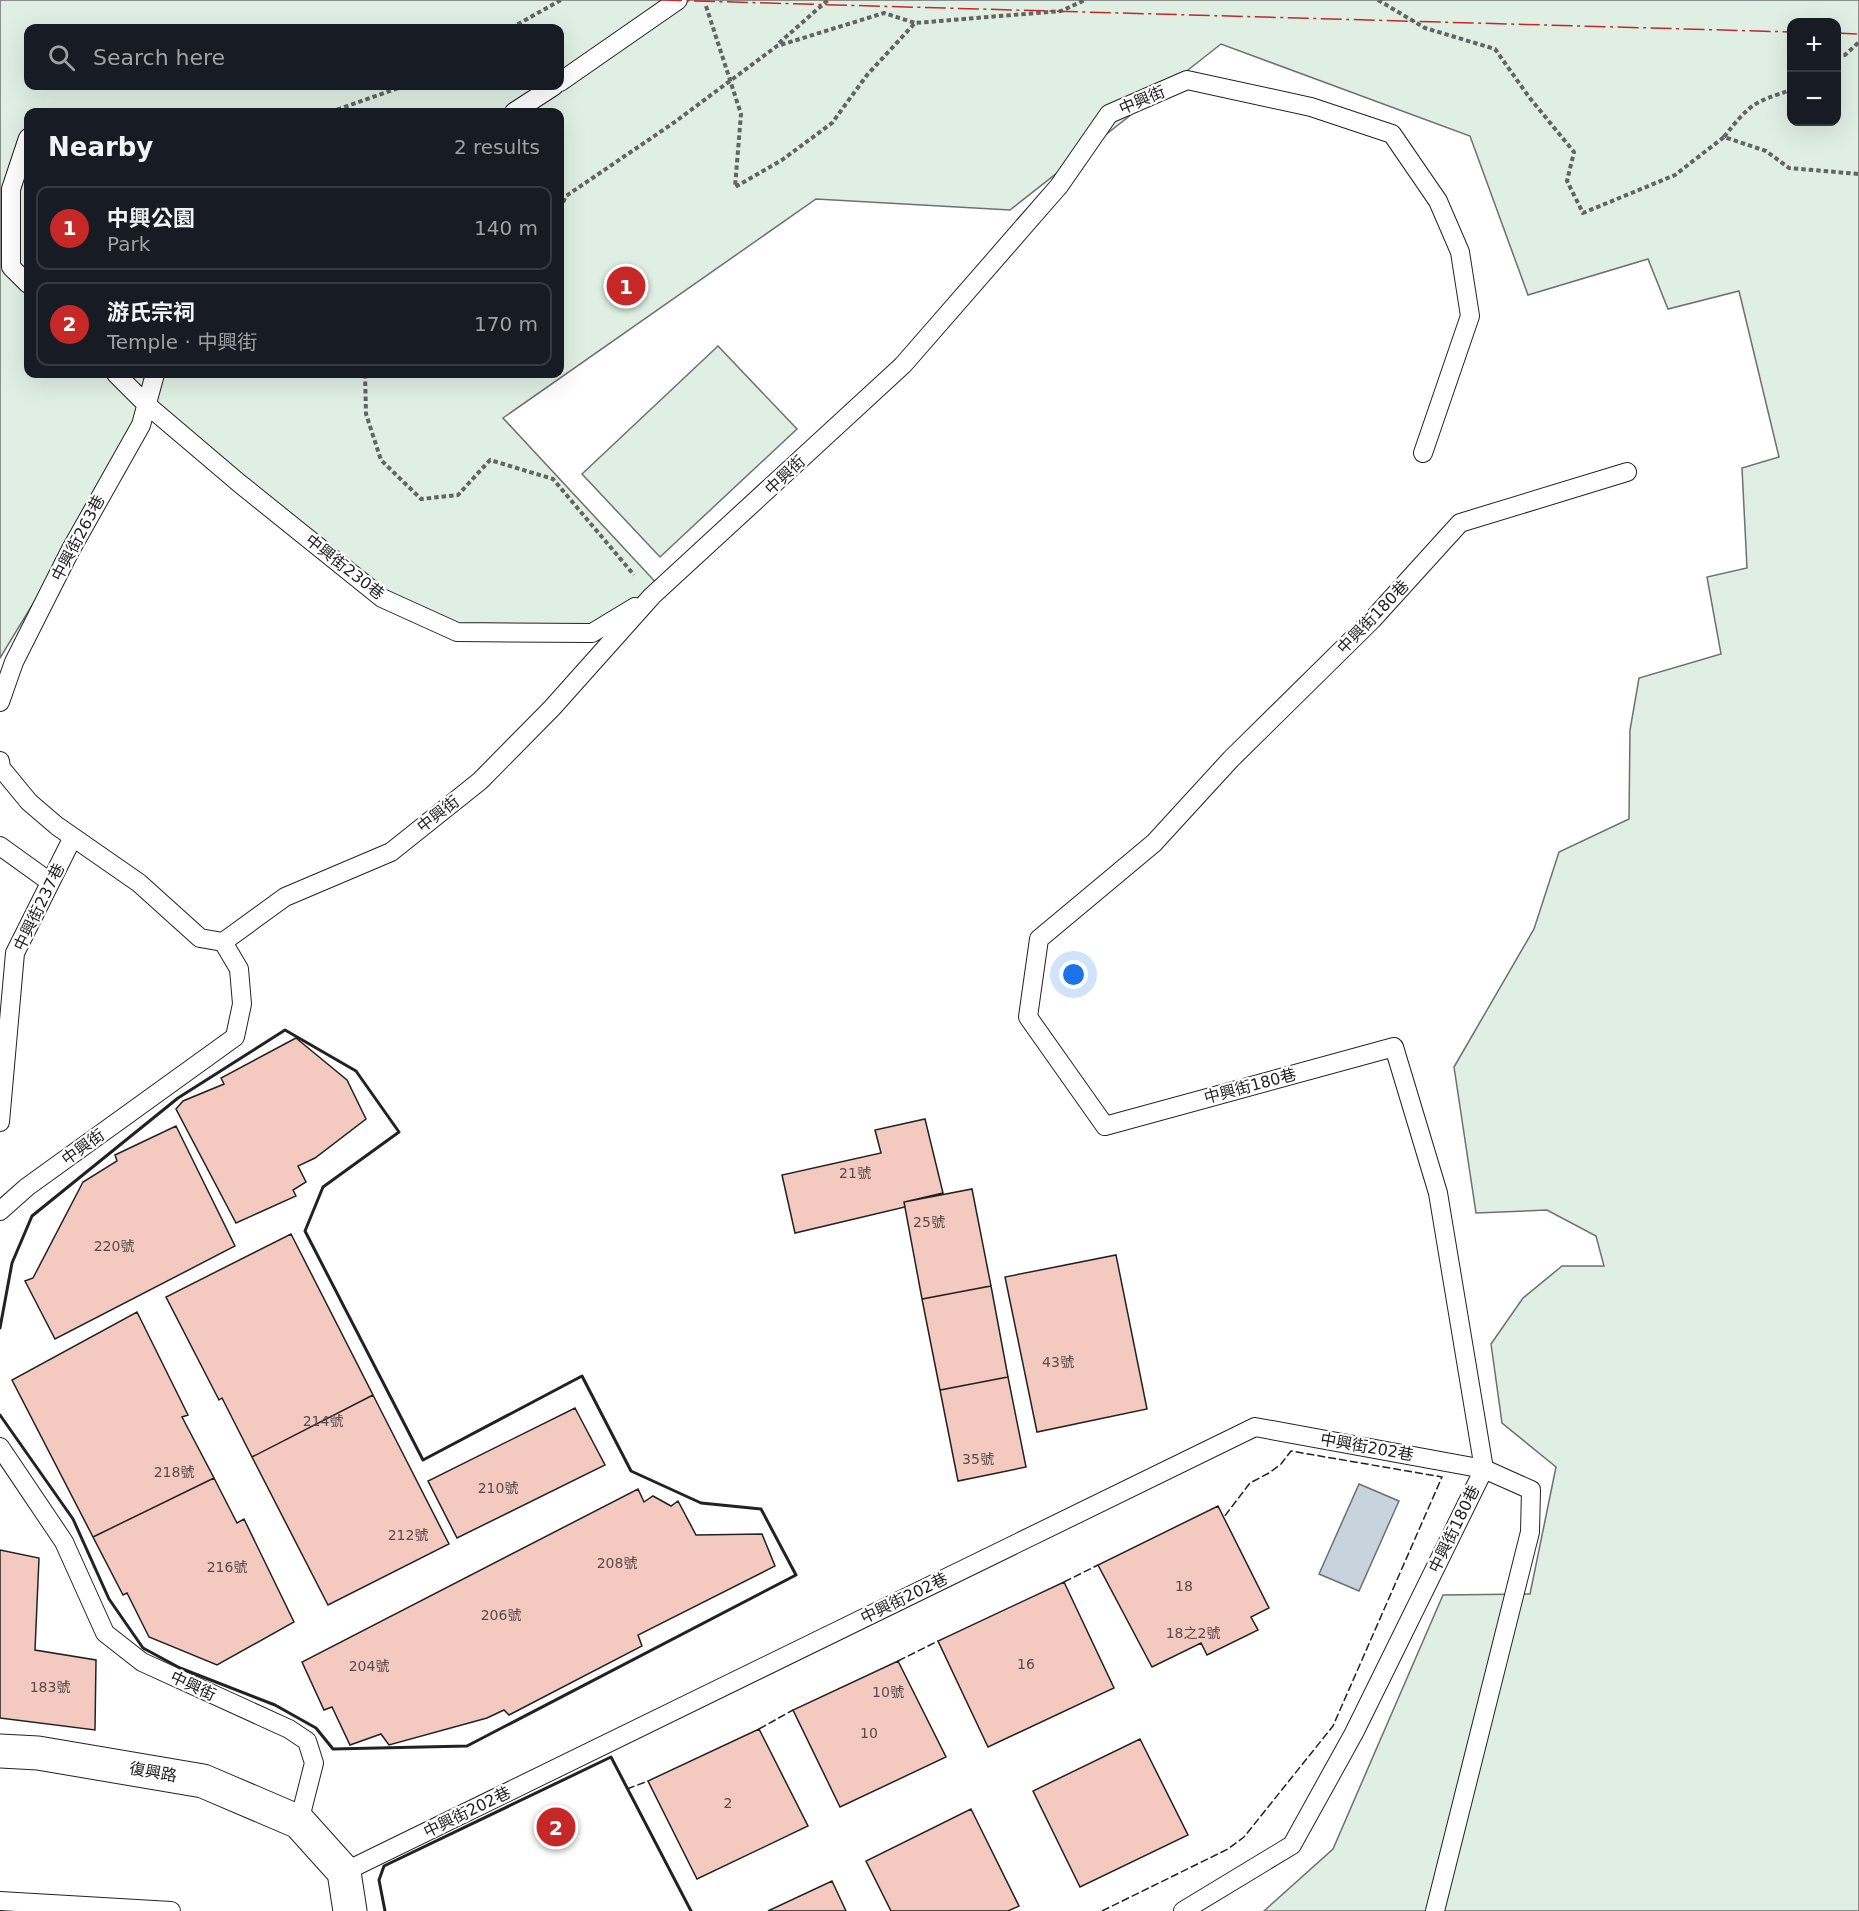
<!DOCTYPE html>
<meta charset="utf-8">
<style>
body{margin:0;font-family:"DejaVu Sans","Noto Sans TC",sans-serif;background:#20242c;color:#f1f3f6}
.controls{position:absolute;right:18px;top:18px;display:grid;overflow:hidden;border-radius:12px;box-shadow:0 6px 24px #0002}
.controls button{width:54px;height:54px;display:grid;place-items:center;padding:0;border:0;border-bottom:2px solid #363941;background:#171b24;color:#f1f3f6;font:30px sans-serif}
.you{position:absolute;left:1074px;top:975px;width:21px;height:21px;margin:-15px;border:4px solid #fff;border-radius:50%;background:#1a73e8;box-shadow:0 0 0 9px #1a73e833}
.badge{display:grid;place-items:center;width:39px;height:39px;border-radius:50%;background:#c62828;color:#fff;font-size:20px;font-weight:700}
.pin{position:absolute;translate:-50% -50%;border:3px solid #fff;box-shadow:0 2px 6px #0006}
.list{margin:0;padding:0;list-style:none}
h2{display:flex;justify-content:space-between;align-items:center;height:78px;margin:0;padding:0 24px;font-size:26px}
h2 small{font-size:20px;font-weight:400;color:#9ea1a6}
.list li{display:grid;grid-template-columns:39px 1fr auto;gap:18px;align-items:center;box-sizing:border-box;height:84px;margin:0 12px 12px;padding:0 12px;border:2px solid #363941;border-radius:12px}
.list b{display:block;font-size:22px;white-space:nowrap}
.list p{margin:0;font-size:20px;white-space:nowrap;color:#9ea1a6}
.list em{font-size:20px;font-style:normal;color:#9ea1a6}
.icon{flex:none;width:33px;height:33px;fill:none;stroke:currentColor;stroke-width:2;stroke-linecap:round;stroke-linejoin:round}
.map{position:relative;flex:none;width:1859px;height:1911px;overflow:hidden}
.search{position:absolute;background:#171b24;box-shadow:0 6px 24px #0002;left:24px;top:24px;width:540px;height:66px;display:flex;align-items:center;gap:15px;box-sizing:border-box;padding:0 21px;border-radius:12px;color:#9ea1a6;font-size:22px}
.panel{position:absolute;background:#171b24;box-shadow:0 6px 24px #0002;left:24px;top:108px;width:540px;height:270px;border-radius:12px}
.map>svg:first-child{display:block}
</style>
<div class="map">
<svg width="1859" height="1911" viewBox="0 0 1859 1911">
<rect width="100%" height="100%" fill="#fff"/>
<!-- green -->
<path fill="#e0efe3" stroke="#6f6f6f" stroke-width="1.5" fill-rule="evenodd" d="M 0,0 L 1859,0 L 1859,1911 L 1264,1911 L 1333,1849 L 1443,1595 L 1530,1594 L 1556,1467 L 1502,1423 L 1491,1344 L 1523,1298 L 1562,1266 L 1604,1266 L 1596,1236 L 1547,1210 L 1476,1213 L 1454,1067 L 1534,929 L 1559,852 L 1629,819 L 1630,730 L 1639,678 L 1721,654 L 1707,577 L 1747,568 L 1742,468 L 1779,457 L 1739,291 L 1668,309 L 1648,259 L 1528,295 L 1470,136 L 1221,44 L 1010,210 L 816,199 L 503,418 L 661,588 L 591,628 L 454,624 L 382,598 L 212,459 L 142,414 L 124,454 L 0,658 ZM 1792,22 L 1836,22 L 1836,122 L 1792,122 ZM 28,28 L 560,28 L 560,86 L 28,86 ZM 28,112 L 560,112 L 560,374 L 28,374 Z
M 718,346 L 797,429 L 660,557 L 582,474 Z"/>
<!-- water -->
<path fill="#c7d3dd" stroke="#6f6f6f" stroke-width="1.5" d="M 1359,1484 L 1399,1501 L 1359,1591 L 1319,1574 Z"/>
<!-- building -->
<path fill="#f3c9c0" stroke="#222" stroke-width="1.5" d="M 296,1038 L 347,1080 L 366,1119 L 315,1158 L 298,1166 L 306,1182 L 293,1190 L 296,1196 L 236,1223 L 176,1109 L 183,1101 L 224,1084 L 221,1078 Z
M 925,1119 L 943,1193 L 904,1202 L 905,1207 L 795,1233 L 782,1175 L 881,1153 L 875,1130 Z
M 176,1126 L 235,1246 L 55,1339 L 25,1281 L 33,1278 L 83,1182 L 117,1161 L 115,1155 Z
M 972,1189 L 991,1286 L 922,1299 L 904,1202 Z
M 291,1234 L 373,1395 L 252,1457 L 222,1398 L 219,1400 L 166,1297 Z
M 1116,1255 L 1147,1409 L 1037,1432 L 1005,1277 Z
M 991,1286 L 1008,1377 L 940,1390 L 922,1299 Z
M 137,1312 L 188,1415 L 182,1417 L 214,1478 L 93,1537 L 12,1380 Z
M 1008,1377 L 1026,1467 L 958,1481 L 940,1390 Z
M 373,1395 L 449,1544 L 328,1605 L 252,1457 Z
M 575,1408 L 605,1465 L 457,1538 L 428,1481 Z
M 214,1478 L 237,1523 L 244,1519 L 294,1622 L 217,1665 L 149,1637 L 127,1593 L 123,1595 L 93,1537 Z
M 638,1489 L 644,1502 L 653,1496 L 671,1506 L 678,1501 L 696,1535 L 762,1534 L 775,1566 L 638,1635 L 642,1646 L 509,1715 L 504,1710 L 487,1718 L 389,1745 L 381,1734 L 350,1745 L 332,1707 L 324,1710 L 302,1662 Z
M 1218,1506 L 1269,1608 L 1251,1617 L 1258,1630 L 1207,1655 L 1201,1643 L 1152,1667 L 1098,1565 Z
M 0,1550 L 39,1558 L 35,1650 L 96,1660 L 95,1730 L 0,1718 Z
M 1064,1582 L 1114,1688 L 988,1747 L 938,1641 Z
M 898,1661 L 946,1757 L 840,1807 L 793,1710 Z
M 759,1729 L 808,1826 L 697,1879 L 648,1781 Z
M 1140,1739 L 1188,1835 L 1080,1887 L 1033,1791 Z
M 971,1809 L 1019,1906 L 1008,1911 L 891,1911 L 866,1861 Z
M 832,1881 L 846,1911 L 768,1911 Z"/>
<g fill="none" stroke-linecap="round" stroke-linejoin="round">
<defs>
<path id="service" d="M 560,82 L 678,0
M 514,112 L 554,86
M 28,138 L 11,189 L 11,267 L 28,284
M 116,374 L 146,404 L 239,483 L 382,598 L 457,632 L 592,633 L 635,607
M 0,702 L 14,662 L 70,551 L 141,425 L 155,374
M 0,761 L 1,768 L 29,802 L 57,826 L 139,883 L 200,938 L 223,942
M 0,846 L 50,882
M 0,1122 L 15,953 L 73,837
M 0,1211 L 27,1187 L 235,1037 L 242,1004 L 239,969 L 223,942 L 285,897 L 391,852 L 480,781 L 552,708 L 652,596 L 903,365 L 1059,186 L 1109,114 L 1187,80 L 1311,107 L 1392,134 L 1438,201 L 1460,252 L 1470,316 L 1423,453
M 0,1447 L 64,1542 L 105,1633 L 142,1662 L 289,1729 L 307,1741 L 314,1763 L 299,1822
M 344,1872 L 1255,1427 L 1484,1469 L 1531,1490 L 1530,1532 L 1435,1911
M 0,1901 L 171,1911
M 1183,1911 L 1292,1845 L 1354,1733 L 1484,1469 L 1438,1193 L 1394,1047 L 1105,1126 L 1028,1017 L 1039,939 L 1154,843 L 1231,759 L 1372,620 L 1460,523 L 1627,472"/>
<path id="minor" d="M 0,1751 L 38,1753 L 203,1781 L 299,1822 L 344,1872 L 350,1911"/>
</defs>
<!-- service casing -->
<use href="#service" stroke="#222" stroke-width="20"/>
<!-- minor casing -->
<use href="#minor" stroke="#222" stroke-width="35"/>
<!-- path -->
<path stroke="#646464" stroke-width="4" stroke-dasharray="4.5 3" stroke-linecap="butt" d="M 1378,0 L 1425,28 L 1495,49 L 1529,97 L 1574,152 L 1567,181 L 1583,213 L 1675,175 L 1724,137 L 1766,151 L 1789,168 L 1859,174
M 706,6 L 741,114 L 735,187 L 782,160 L 832,123 L 867,75 L 915,23 L 1061,11 L 1085,0
M 511,28 L 561,0
M 779,43 L 828,0
M 1836,56 L 1845,55 L 1859,42
M 330,112 L 404,86
M 1724,137 C 1748,106 1754,101 1792,90
M 560,209 L 566,196 L 672,124 L 777,46 L 884,13 L 915,23
M 365,374 L 366,414 L 381,460 L 421,499 L 458,495 L 490,460 L 553,479 L 634,575"/>
<!-- service -->
<use href="#service" stroke="#fff" stroke-width="18"/>
<!-- minor -->
<use href="#minor" stroke="#fff" stroke-width="33"/>
<!-- fence -->
<path stroke="#222" stroke-width="1.5" stroke-dasharray="8 3" stroke-linecap="butt" d="M 1064,1582 L 1098,1565
M 898,1661 L 938,1641
M 759,1729 L 793,1710
M 627,1789 L 648,1781
M 1102,1911 L 1228,1849 L 1244,1837 L 1333,1726 L 1442,1477 L 1291,1451 L 1281,1464 L 1269,1473 L 1250,1483 L 1224,1517"/>
<!-- wall -->
<path stroke="#222" stroke-width="3" d="M 0,1328 L 12,1263 L 32,1216 L 178,1098 L 285,1030 L 356,1071 L 399,1132 L 323,1187 L 305,1231 L 423,1460 L 582,1376 L 631,1471 L 701,1503 L 761,1509 L 796,1575 L 467,1746 L 333,1749 L 316,1728 L 275,1705 L 180,1668 L 143,1648 L 109,1599 L 73,1519 L 0,1415
M 385,1911 L 379,1880 L 384,1866 L 611,1757 L 691,1911"/>
<!-- power -->
<path stroke="#c62828" stroke-width="1.5" stroke-dasharray="21 4.5 3 4.5" stroke-linecap="butt" d="M 661,0 L 1792,32
M 1836,33 L 1859,34"/>
</g>
<g text-anchor="middle" dominant-baseline="central" stroke-width="4.5" stroke-linejoin="round" paint-order="stroke">
<!-- number labels -->
<g font-size="14" fill="#564c4a">
<text x="855" y="1173">21號</text>
<text x="929" y="1222">25號</text>
<text x="114" y="1246">220號</text>
<text x="1058" y="1362">43號</text>
<text x="323" y="1421">214號</text>
<text x="978" y="1459">35號</text>
<text x="174" y="1472">218號</text>
<text x="498" y="1488">210號</text>
<text x="408" y="1535">212號</text>
<text x="617" y="1563">208號</text>
<text x="227" y="1567">216號</text>
<text x="1184" y="1586">18</text>
<text x="501" y="1615">206號</text>
<text x="1193" y="1633">18之2號</text>
<text x="1026" y="1664">16</text>
<text x="369" y="1666">204號</text>
<text x="50" y="1687">183號</text>
<text x="888" y="1692">10號</text>
<text x="869" y="1733">10</text>
<text x="728" y="1803">2</text>
</g>
<!-- street labels -->
<g font-size="16" fill="#222" stroke="#fff">
<text transform="translate(1142 100) rotate(-23)">中興街</text>
<text transform="translate(785 475) rotate(-43)">中興街</text>
<text transform="translate(78 538) rotate(-62)">中興街263巷</text>
<text transform="translate(345 567) rotate(38)">中興街230巷</text>
<text transform="translate(1373 617) rotate(-46)">中興街180巷</text>
<text transform="translate(438 814) rotate(-38)">中興街</text>
<text transform="translate(39 907) rotate(-64)">中興街237巷</text>
<text transform="translate(1250 1086) rotate(-15)">中興街180巷</text>
<text transform="translate(83 1147) rotate(-36)">中興街</text>
<text transform="translate(1367 1447) rotate(10)">中興街202巷</text>
<text transform="translate(1454 1529) rotate(-64)">中興街180巷</text>
<text transform="translate(904 1598) rotate(-26)">中興街202巷</text>
<text transform="translate(193 1686) rotate(25)">中興街</text>
<text transform="translate(153 1772) rotate(10)">復興路</text>
<text transform="translate(467 1812) rotate(-26)">中興街202巷</text>
</g>
</g>
</svg>
<div class="controls">
<button>+</button>
<button>−</button>
</div>
<div class="you"></div>
<div class="pin badge" style="left:626px;top:286px">1</div>
<div class="pin badge" style="left:556px;top:1827px">2</div>
<div class="search"><svg class="icon" aria-label="search" viewBox="0 0 24 24"><circle cx="10" cy="10" r="6"/><path d="M15 15l6 6"/></svg>Search here</div>
<section class="panel">
<h2>Nearby<small>2 results</small></h2>
<ul class="list">
<li><span class="badge">1</span><div><b>中興公園</b><p>Park</p></div><em>140 m</em></li>
<li><span class="badge">2</span><div><b>游氏宗祠</b><p>Temple · 中興街</p></div><em>170 m</em></li>
</ul>
</section>
</div>
